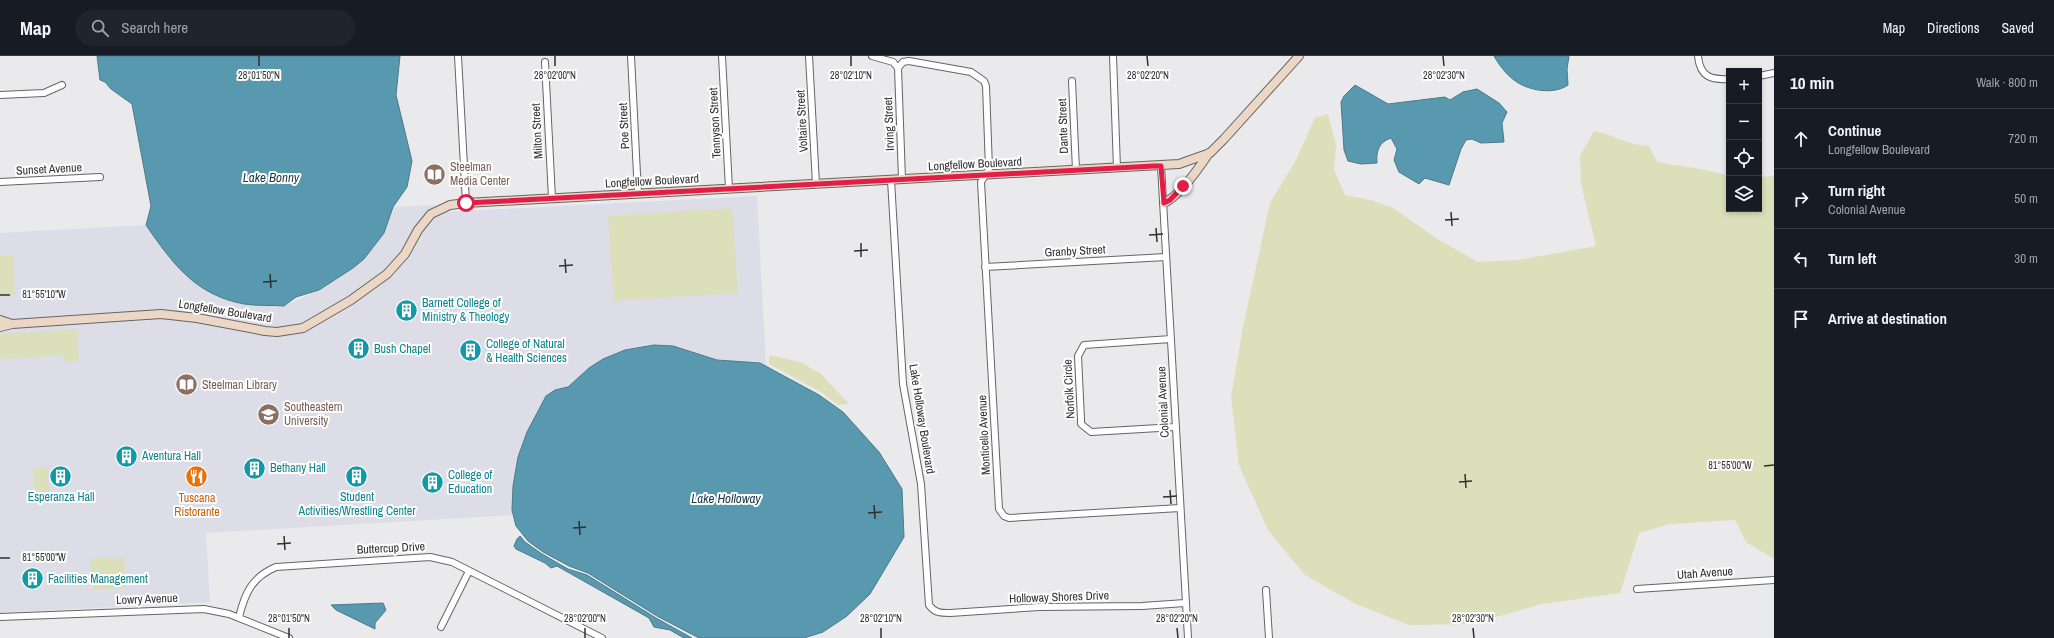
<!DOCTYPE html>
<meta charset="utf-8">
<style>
body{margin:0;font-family:"Archivo Narrow",sans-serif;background:#20242c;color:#f1f3f6}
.controls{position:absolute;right:12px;top:12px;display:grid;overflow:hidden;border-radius:0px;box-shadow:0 2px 6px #0003}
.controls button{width:36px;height:36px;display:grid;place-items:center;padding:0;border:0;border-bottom:1px solid #363941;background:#171b24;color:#f1f3f6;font:20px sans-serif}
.stop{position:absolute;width:12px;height:12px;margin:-9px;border:3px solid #e11d48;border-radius:50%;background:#fff}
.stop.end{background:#e11d48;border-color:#fff;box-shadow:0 1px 4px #0008}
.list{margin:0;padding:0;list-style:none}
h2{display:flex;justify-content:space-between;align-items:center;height:52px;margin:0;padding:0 16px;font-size:17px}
h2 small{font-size:13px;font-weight:400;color:#9ea1a6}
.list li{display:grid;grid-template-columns:26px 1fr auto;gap:12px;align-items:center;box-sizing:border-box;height:60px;padding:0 16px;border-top:1px solid #363941}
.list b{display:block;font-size:15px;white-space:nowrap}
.list p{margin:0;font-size:13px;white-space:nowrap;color:#9ea1a6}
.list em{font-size:13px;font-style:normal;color:#9ea1a6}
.icon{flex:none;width:22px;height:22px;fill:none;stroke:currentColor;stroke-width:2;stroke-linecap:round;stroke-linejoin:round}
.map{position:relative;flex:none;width:1774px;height:582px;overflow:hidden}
header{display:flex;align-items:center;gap:24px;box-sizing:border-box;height:56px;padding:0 20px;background:#171b24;border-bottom:1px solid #363941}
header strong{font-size:19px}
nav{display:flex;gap:22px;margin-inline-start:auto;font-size:14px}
.search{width:280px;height:36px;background:#20242c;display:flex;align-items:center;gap:10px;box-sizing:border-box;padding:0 14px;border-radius:22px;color:#9ea1a6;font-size:15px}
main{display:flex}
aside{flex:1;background:#171b24}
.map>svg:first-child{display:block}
</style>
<header>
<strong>Map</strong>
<div class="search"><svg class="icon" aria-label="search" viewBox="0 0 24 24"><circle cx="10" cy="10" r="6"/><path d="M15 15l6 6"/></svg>Search here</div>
<nav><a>Map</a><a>Directions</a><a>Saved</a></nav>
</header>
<main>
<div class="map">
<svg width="1774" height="582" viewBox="0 0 1774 582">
<rect width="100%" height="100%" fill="#eae9ec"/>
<!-- built -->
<path fill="#dddde7" d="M 757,140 L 766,310 L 760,307 L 717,304 L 703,301 L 692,296 L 639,291 L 603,303 L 589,312 L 568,331 L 555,334 L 512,454 L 514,459 L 206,477 L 210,546 L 0,557 L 0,177 L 146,169 L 170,204 L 284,250 L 319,234 L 353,212 L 364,203 L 384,177 L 393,151 L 435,149 L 446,156 Z"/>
<!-- green -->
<path fill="#dbdfba" d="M 1328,58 L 1336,89 L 1334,114 L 1345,139 L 1371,144 L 1393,152 L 1439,184 L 1478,206 L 1519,204 L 1596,190 L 1581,128 L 1580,100 L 1594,75 C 1612,78 1630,90 1649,90 L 1657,106 L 1706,114 L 1729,120 L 1729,153 L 1759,153 L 1759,121 L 1774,120 L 1774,503 L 1746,486 L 1735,464 L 1670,468 L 1639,477 L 1620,537 L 1542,548 L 1471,568 L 1409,569 L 1354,547 L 1305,519 L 1268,474 L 1239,409 L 1231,341 L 1243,271 L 1270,147 L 1296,104 L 1315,62 Z
M 732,152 L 738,237 L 614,245 L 608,160 Z
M 0,200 L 13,200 L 15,238 L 0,239 Z
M 77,273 L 79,305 L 63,306 L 62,299 L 0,303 L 0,278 Z
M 769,299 L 800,306 L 821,318 L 849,348 L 838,349 L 821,336 L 769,308 Z
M 47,411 L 49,436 L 35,437 L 33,412 Z
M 124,501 L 126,532 L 92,534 L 91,502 Z"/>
<!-- water -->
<path fill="#5899b0" stroke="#4c7a8a" d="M 97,0 L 400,0 L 396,39 L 412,105 L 407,131 L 393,151 L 384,177 L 364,203 L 353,212 L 319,234 L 296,241 L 284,250 C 271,249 257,250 244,248 C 195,239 172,207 146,169 L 151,150 L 132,48 L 111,33 L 105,26 L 100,24 Z
M 1494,0 L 1569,0 L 1567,13 L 1568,29 C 1554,39 1528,35 1514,24 C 1506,18 1499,9 1494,0 Z
M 1355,29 L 1388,48 L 1445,41 L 1450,44 L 1463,36 L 1477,33 L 1499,47 L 1507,56 L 1502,67 L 1504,86 L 1481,87 L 1472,83 L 1466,84 L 1461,93 L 1449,129 L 1425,122 L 1419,128 L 1399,116 L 1394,104 L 1397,93 L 1391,82 C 1379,86 1376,95 1377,107 L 1361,108 L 1348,105 L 1344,94 L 1341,46 L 1344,40 Z
M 654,289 L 673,290 L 717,304 L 760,307 L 819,339 L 843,356 L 879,396 L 902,433 L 904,481 L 870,538 L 847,560 L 823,576 L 804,582 L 699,582 L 657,560 L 588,517 L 569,510 L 543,496 L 528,485 L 516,470 L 512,454 L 513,430 L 518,401 L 527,376 L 546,340 L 555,334 L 568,331 L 589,312 L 603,303 L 625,294 Z
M 520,480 L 525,486 L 542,498 L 568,513 L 587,519 L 656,562 L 692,582 L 684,582 L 670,574 L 654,571 L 649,562 L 557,510 L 551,512 L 545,507 L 516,493 L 514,490 L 517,483 Z
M 383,547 L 386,554 L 375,567 L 375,573 L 336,554 L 331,549 Z"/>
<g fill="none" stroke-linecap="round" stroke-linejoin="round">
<defs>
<path id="street" d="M 458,0 L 466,147
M 631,0 L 638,138
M 722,0 L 729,133
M 809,0 L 816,128
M 872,0 L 893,6 L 898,12
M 1113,0 L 1117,112
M 1698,0 C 1700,21 1711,24 1729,23
M 545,6 L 552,142
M 898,12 L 903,6 L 909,5 L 971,16 L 984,25 L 986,30 L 989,113 L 981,126 L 999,453 L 1004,460 L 1009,462 L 1180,452
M 898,12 L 902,123
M 1759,20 L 1774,17
M 1072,25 L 1076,114
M 0,39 L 44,37 L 62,29
M 1161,110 L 1188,582
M 891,124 L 903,328 L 921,428 L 929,549 C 935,557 940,557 950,557 L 1039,551 L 1142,550 L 1185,547
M 0,126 L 100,121
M 985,211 L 1166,201
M 1171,283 L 1084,289 L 1078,300 L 1081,363 L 1081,368 L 1091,376 L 1176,371
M 1637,533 L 1774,524
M 1266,534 L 1269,582
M 0,561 L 204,553 L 229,558 L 289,582
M 239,561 C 245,537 252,521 276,511 L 430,501 L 452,506 L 602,582
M 441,571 L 469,515"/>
<path id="secondary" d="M 1164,147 C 1180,140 1199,112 1209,97
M 0,264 L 12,268 L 0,271
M 12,268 L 161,258 L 197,262 L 265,275 L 277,276 L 303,272 L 351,244 L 387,218 L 405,198 L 418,174 L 431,158 L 450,149 L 466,147 L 1179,108 L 1210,97 L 1224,83 L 1299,0"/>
</defs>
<!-- street casing -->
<use href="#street" stroke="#656567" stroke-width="8"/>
<!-- secondary casing -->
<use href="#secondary" stroke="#656567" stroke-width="10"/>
<!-- street -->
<use href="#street" stroke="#fff" stroke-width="6"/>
<!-- secondary -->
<use href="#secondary" stroke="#ecd7c5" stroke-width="8"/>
</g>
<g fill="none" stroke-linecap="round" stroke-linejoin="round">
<!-- route -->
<path stroke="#e11d48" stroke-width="5" d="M 466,147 L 1154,110 L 1161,110 L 1164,147 L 1170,144 L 1183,130"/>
</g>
<!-- ticks -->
<path fill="none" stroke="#303031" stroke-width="1.5" d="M 259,0 L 259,10M 555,0 L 555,10M 851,0 L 851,10M 1147,0 L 1148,10M 1443,0 L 1444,10M 1451,156 L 1452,170M 1445,164 L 1459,163M 1156,172 L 1157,186M 1149,179 L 1163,178M 861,187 L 861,201M 854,195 L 868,194M 565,203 L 566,217M 559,210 L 573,209M 270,218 L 271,232M 263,226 L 277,225M 0,239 L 10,239M 1764,410 L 1774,409M 1465,418 L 1466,432M 1459,426 L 1472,425M 1170,434 L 1171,448M 1163,441 L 1177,440M 874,449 L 875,463M 868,457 L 882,456M 579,465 L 580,479M 573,472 L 586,471M 284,480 L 285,494M 277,488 L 291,487M 0,502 L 10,502M 289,572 L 289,582M 585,572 L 585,582M 881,572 L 881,582M 1177,572 L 1178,582M 1473,572 L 1474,582"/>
<!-- icons -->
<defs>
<symbol id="library-disc" viewBox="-11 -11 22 22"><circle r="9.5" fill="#8d6e63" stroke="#fff"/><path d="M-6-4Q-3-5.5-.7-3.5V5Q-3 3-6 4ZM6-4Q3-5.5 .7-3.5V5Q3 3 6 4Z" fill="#fff"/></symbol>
<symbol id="building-disc" viewBox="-11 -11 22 22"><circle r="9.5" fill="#0f9aa8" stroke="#fff"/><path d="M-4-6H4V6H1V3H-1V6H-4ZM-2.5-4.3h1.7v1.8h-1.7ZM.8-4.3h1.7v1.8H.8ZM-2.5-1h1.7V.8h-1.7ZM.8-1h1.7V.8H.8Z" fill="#fff"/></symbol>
<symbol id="university-disc" viewBox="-11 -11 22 22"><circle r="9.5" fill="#8d6e63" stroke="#fff"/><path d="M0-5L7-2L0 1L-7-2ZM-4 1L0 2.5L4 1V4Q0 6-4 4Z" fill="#fff"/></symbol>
<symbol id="restaurant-disc" viewBox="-11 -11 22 22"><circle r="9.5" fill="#e8710a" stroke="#fff"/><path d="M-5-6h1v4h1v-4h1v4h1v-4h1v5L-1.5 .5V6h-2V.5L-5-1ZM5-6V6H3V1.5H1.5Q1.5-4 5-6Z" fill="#fff"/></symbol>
</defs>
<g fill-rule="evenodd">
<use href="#library-disc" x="422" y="106" width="25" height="25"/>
<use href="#building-disc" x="394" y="242" width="25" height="25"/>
<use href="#building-disc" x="346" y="280" width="25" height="25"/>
<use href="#building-disc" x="458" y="282" width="25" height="25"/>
<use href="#library-disc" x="174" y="316" width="25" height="25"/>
<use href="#university-disc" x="256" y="346" width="25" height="25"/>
<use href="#building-disc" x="114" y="388" width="25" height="25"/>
<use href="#building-disc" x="242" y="400" width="25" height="25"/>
<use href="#building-disc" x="48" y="408" width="25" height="25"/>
<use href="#building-disc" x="344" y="408" width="25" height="25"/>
<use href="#restaurant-disc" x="184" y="408" width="25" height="25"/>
<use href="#building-disc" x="420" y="414" width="25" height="25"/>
<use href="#building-disc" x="20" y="510" width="25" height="25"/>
</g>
<g text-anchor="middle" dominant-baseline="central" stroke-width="4" stroke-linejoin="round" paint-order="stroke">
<!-- street labels -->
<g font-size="12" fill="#303031" stroke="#fff">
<text transform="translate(802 65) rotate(-93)">Voltaire Street</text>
<text transform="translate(715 67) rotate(-93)">Tennyson Street</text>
<text transform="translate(889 68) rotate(-92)">Irving Street</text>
<text transform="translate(624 70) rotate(-93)">Poe Street</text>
<text transform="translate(1063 70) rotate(-92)">Dante Street</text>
<text transform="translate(537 75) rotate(-93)">Milton Street</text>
<text transform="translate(975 108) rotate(-3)">Longfellow Boulevard</text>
<text transform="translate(49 113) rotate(-3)">Sunset Avenue</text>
<text transform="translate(652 125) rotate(-3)">Longfellow Boulevard</text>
<text transform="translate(1075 195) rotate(-3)">Granby Street</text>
<text transform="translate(225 255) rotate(9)">Longfellow Boulevard</text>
<text transform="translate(1069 333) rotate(-93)">Norfolk Circle</text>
<text transform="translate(1163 346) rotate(-93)">Colonial Avenue</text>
<text transform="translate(922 363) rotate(81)">Lake Holloway Boulevard</text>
<text transform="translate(984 379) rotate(-93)">Monticello Avenue</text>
<text transform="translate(391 492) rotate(-3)">Buttercup Drive</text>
<text transform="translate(1705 517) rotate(-4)">Utah Avenue</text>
<text transform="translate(1059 541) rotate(-2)">Holloway Shores Drive</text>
<text transform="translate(147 543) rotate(-2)">Lowry Avenue</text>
</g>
<!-- education labels -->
<g font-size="12" fill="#785e54" stroke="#fff" text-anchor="start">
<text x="450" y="111">Steelman<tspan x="450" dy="14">Media Center</tspan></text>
<text x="202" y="329">Steelman Library</text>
<text x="284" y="351">Southeastern<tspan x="284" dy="14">University</tspan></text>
</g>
<!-- culture labels -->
<g font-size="12" fill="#0d838f" stroke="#fff" text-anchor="start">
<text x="422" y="247">Barnett College of<tspan x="422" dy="14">Ministry &amp; Theology</tspan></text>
<text x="486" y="288">College of Natural<tspan x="486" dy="14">&amp; Health Sciences</tspan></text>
<text x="374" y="293">Bush Chapel</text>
<text x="142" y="400">Aventura Hall</text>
<text x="270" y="412">Bethany Hall</text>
<text x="448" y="419">College of<tspan x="448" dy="14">Education</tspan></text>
<text x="61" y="441" text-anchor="middle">Esperanza Hall</text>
<text x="357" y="441" text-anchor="middle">Student<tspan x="357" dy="14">Activities/Wrestling Center</tspan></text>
<text x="48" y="523">Facilities Management</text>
</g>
<!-- food labels -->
<g font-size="12" fill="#c56008" stroke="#fff">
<text x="197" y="442">Tuscana<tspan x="197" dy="14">Ristorante</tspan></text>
</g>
<!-- water labels -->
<g font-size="13" font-style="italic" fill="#183843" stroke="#fff">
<text x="271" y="121">Lake Bonny</text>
<text x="726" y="442">Lake Holloway</text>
</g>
</g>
<g font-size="10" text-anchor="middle" fill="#303031" stroke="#fff" stroke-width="4" stroke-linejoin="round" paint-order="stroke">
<text x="259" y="23">28°01'50"N</text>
<text x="555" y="23">28°02'00"N</text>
<text x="851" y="23">28°02'10"N</text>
<text x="1148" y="23">28°02'20"N</text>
<text x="1444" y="23">28°02'30"N</text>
<text x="44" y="242">81°55'10"W</text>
<text x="1730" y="413">81°55'00"W</text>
<text x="44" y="505">81°55'00"W</text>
<text x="289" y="566">28°01'50"N</text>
<text x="585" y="566">28°02'00"N</text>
<text x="881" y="566">28°02'10"N</text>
<text x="1177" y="566">28°02'20"N</text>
<text x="1473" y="566">28°02'30"N</text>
</g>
</svg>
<div class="controls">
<button>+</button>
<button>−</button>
<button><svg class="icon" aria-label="locate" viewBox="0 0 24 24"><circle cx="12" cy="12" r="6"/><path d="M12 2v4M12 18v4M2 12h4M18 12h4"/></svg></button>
<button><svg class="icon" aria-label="layers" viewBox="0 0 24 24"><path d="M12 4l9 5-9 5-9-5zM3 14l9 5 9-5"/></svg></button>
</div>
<div class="stop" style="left:466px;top:147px"></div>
<div class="stop end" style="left:1183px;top:130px"></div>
</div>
<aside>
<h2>10 min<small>Walk · 800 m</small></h2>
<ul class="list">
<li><svg class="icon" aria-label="ahead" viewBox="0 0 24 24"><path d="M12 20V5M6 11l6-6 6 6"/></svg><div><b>Continue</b><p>Longfellow Boulevard</p></div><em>720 m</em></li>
<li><svg class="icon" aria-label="right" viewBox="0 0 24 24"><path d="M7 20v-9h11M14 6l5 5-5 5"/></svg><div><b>Turn right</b><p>Colonial Avenue</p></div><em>50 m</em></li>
<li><svg class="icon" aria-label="left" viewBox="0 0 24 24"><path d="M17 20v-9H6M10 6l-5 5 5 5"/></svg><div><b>Turn left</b></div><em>30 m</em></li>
<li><svg class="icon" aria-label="arrive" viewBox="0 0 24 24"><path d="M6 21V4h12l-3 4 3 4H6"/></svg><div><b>Arrive at destination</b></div></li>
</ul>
</aside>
</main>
